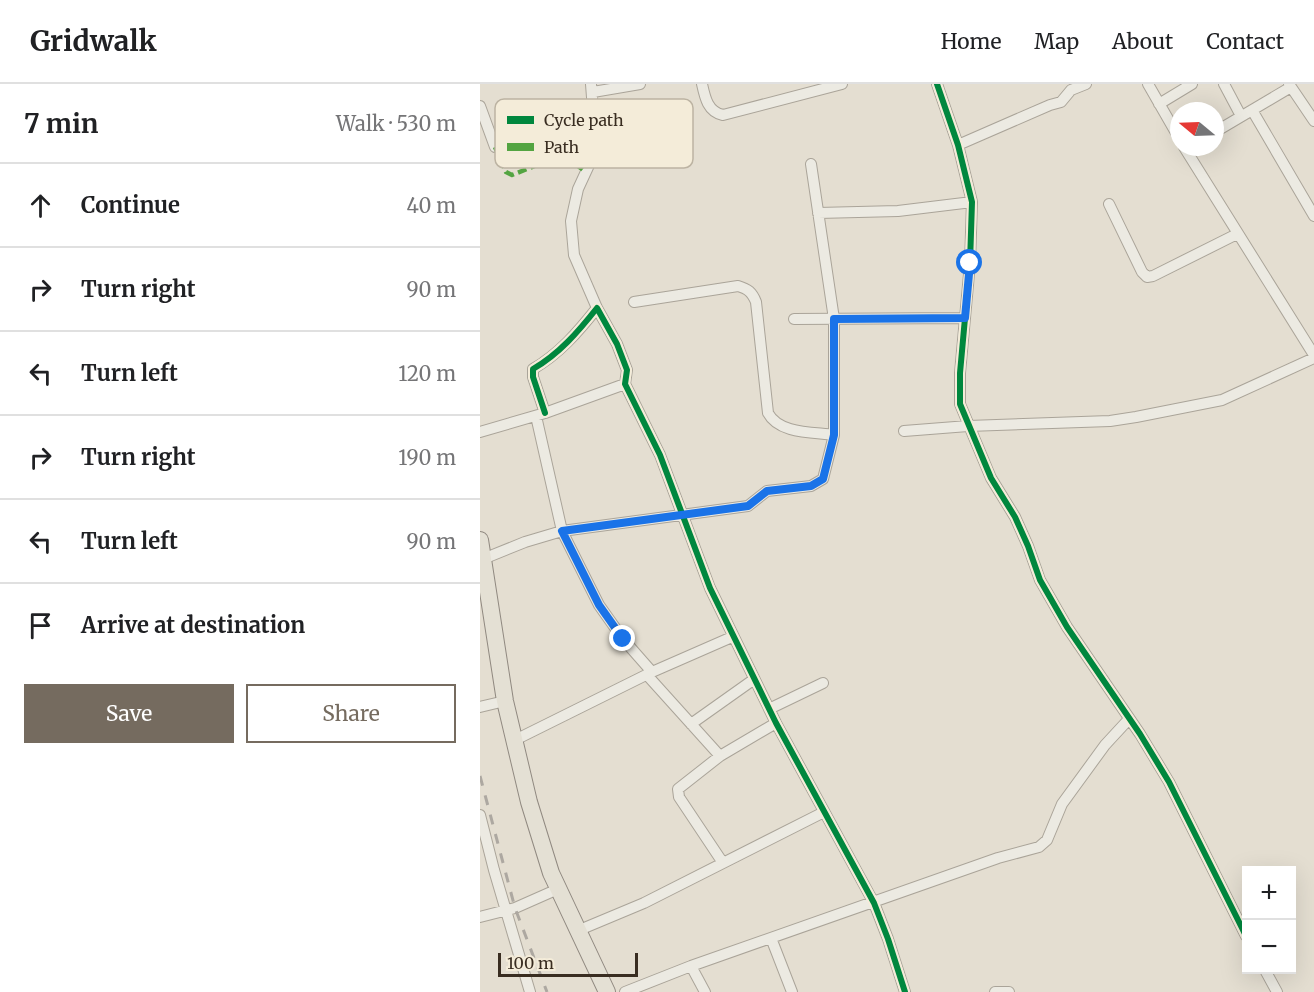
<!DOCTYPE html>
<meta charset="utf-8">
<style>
body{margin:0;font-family:Merriweather,serif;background:#f2f2f2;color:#202124}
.controls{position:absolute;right:18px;bottom:18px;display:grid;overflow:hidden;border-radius:0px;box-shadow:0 6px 24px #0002}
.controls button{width:54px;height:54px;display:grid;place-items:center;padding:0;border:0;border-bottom:2px solid #e0e0e0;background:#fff;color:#202124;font:30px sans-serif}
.compass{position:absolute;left:690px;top:18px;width:54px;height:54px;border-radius:50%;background:#fff;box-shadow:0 6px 24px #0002;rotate:289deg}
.scale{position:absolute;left:18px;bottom:15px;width:140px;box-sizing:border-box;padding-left:6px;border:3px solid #392d21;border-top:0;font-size:16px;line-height:21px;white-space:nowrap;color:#392d21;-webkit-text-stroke:4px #f4ecd9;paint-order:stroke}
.stop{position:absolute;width:18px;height:18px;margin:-14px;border:4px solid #1a73e8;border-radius:50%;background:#fff}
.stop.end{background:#1a73e8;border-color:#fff;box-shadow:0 2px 6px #0008}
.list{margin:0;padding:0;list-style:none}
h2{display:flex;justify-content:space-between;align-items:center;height:78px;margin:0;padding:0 24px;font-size:26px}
h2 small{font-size:20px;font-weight:400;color:#757577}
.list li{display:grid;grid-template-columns:39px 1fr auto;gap:18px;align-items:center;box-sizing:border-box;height:84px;padding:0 24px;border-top:2px solid #e0e0e0}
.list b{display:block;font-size:22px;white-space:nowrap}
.list em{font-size:20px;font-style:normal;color:#757577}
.actions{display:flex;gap:12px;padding:18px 24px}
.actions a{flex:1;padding:14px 0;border:2px solid #756b5f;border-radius:0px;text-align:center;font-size:21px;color:#756b5f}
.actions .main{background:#756b5f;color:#fff}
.icon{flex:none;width:33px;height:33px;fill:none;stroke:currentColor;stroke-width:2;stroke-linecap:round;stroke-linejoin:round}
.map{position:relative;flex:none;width:834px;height:908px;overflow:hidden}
header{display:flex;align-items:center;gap:36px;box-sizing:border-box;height:84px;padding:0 30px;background:#fff;border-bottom:2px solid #e0e0e0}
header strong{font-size:28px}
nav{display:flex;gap:33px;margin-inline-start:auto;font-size:21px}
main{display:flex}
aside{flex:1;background:#fff}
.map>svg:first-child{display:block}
</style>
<header>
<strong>Gridwalk</strong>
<nav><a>Home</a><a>Map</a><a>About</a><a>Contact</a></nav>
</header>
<main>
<aside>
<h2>7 min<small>Walk · 530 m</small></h2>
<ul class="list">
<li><svg class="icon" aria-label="ahead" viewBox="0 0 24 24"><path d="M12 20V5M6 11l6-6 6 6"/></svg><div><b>Continue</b></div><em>40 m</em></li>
<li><svg class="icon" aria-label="right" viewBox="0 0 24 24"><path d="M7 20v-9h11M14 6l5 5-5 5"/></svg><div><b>Turn right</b></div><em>90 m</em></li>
<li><svg class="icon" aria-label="left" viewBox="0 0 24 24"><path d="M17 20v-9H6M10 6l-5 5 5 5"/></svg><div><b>Turn left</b></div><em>120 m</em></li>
<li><svg class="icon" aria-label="right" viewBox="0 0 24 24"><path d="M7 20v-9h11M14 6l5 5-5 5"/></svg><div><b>Turn right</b></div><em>190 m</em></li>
<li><svg class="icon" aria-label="left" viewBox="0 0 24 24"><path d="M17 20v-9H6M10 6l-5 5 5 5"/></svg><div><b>Turn left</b></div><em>90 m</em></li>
<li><svg class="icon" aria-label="arrive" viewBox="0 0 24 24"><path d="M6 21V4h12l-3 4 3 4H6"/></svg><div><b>Arrive at destination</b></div></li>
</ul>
<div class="actions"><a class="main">Save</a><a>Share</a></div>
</aside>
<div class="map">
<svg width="834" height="908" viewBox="0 0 834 908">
<rect width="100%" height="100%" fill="#e4ded1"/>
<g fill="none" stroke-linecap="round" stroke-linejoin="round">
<defs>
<path id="street" d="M 111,0 L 116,66 L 98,105 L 91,137 L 94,171 L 117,224
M 222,0 C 225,14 228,28 243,31 L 362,0
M 457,0 L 478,61 L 492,118 L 490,179 L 480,289 L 480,320 L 511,394 L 535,433 L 548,462 L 560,496 L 587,543 L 660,650 L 689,698 L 766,852
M 668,0 L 699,54
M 744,0 L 761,32
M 809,0 L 834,37
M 113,8 L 160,0
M 679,20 L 712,0
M 0,22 L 15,63 L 46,49 L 72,47 L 82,42 L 115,38
M 772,26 L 834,132
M 735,48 L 811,3
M 478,61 L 570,21 L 581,18 L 591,6 L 606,0
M 704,63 L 834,271
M 629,120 L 662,188 L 667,193 L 673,192 L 757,150
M 338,129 L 418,127 L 492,118
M 154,218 L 258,202 C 268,205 272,208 276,218 L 288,329 C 299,350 333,348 354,351
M 314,235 L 485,234
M 65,329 L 53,293 L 53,285 C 79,270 98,248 117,224 L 137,260 L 147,286 L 145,300 L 180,371 L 230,504 L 296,639 L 394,819 L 408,855 L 425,908
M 56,332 L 82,447 L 119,521 L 143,555 L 172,588
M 424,347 L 488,342 L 630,337 L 656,333 L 742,316 L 834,274
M 0,348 L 65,329 L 145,300
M 3,475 L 45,458 L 82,447 L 268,422 L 287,407 L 331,402 L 343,395 L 354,351 L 354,235 L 331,80
M 167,591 L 240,672
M 0,623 L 25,617
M 289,625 L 343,599
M 211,640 L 273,596
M 35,656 L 172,588 L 252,553
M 0,731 L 14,786 L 50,908
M 243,779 L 199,713 L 198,705 L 240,672 L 296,639
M 0,833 L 35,824 L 78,805
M 97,847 L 164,819 L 344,728
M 291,854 L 312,908
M 211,882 L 225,908
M 785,886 L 797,908
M 145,908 L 211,882 L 518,774 L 559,763 L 567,756 L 582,720 L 625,661 L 649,635
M 515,908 L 529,908"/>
<path id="primary" d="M 0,456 L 25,617 L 49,718 L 71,789 L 127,908"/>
</defs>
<!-- street casing -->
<use href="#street" stroke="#aaa499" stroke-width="12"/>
<!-- primary casing -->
<use href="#primary" stroke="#908980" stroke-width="18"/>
<!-- street -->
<use href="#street" stroke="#eceae2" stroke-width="10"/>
<!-- primary -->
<use href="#primary" stroke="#e4e0d4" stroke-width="16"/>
<!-- rail -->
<path stroke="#ada8a1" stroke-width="3" stroke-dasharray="10 10" stroke-linecap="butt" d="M 0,692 L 35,824 L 67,908"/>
<!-- quiet -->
<path stroke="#53a441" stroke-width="4.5" stroke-dasharray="9 4.5" stroke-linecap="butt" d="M 72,47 L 78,67
M 15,63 L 26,88 L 32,91 L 57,81 L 78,67 L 106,88"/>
<defs>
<path id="cycleway" d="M 457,0 L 478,61 L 492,118 L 490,179 L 480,289 L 480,320 L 511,394 L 535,433 L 548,462 L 560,496 L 587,543 L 660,650 L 689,698 L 766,852
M 65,329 L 53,293 L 53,285 C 79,270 98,248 117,224 L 137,260 L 147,286 L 145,300 L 180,371 L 230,504 L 296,639 L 394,819 L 408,855 L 425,908"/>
</defs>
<!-- cycleway casing -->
<use href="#cycleway" stroke="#f4ecd9" stroke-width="10"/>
<!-- cycleway -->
<use href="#cycleway" stroke="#00873e" stroke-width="6"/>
</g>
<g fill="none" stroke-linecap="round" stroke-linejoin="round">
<!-- route -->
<path stroke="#1a73e8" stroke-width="8" d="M 143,555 L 119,521 L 82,447 L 268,422 L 287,407 L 331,402 L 343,395 L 354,351 L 354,235 L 485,234 L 490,179"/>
</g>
<!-- legend -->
<rect x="15" y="15" width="198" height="69" rx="9" fill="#f4ecd9" stroke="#bcb3a2" stroke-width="1.5"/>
<rect x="27" y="32" width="27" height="8" fill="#00873e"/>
<rect x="27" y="59" width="27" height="8" fill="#53a441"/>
<g font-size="16" fill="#392d21">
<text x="64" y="42">Cycle path</text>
<text x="64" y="69">Path</text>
</g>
</svg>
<div class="controls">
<button>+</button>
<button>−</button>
</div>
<svg class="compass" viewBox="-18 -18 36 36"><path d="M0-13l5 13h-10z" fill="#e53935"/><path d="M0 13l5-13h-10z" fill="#757577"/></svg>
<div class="scale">100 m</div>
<div class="stop" style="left:490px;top:179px"></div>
<div class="stop end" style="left:143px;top:555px"></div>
</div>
</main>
